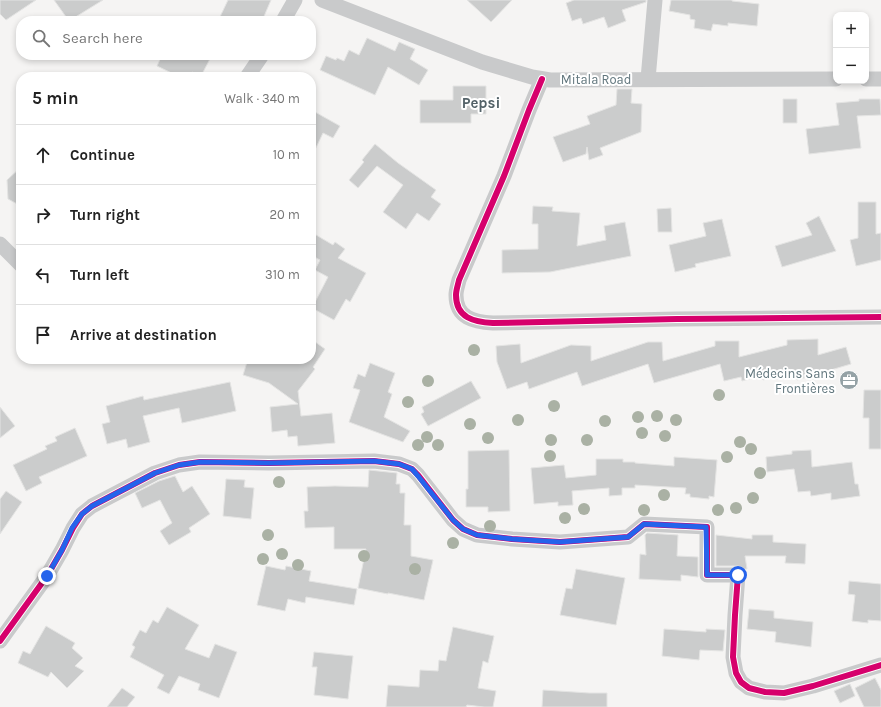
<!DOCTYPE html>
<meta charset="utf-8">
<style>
body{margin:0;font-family:Karla,sans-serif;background:#f2f2f2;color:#222}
.controls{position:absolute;right:12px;top:12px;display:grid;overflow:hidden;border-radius:8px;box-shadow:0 2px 6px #0003}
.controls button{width:36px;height:36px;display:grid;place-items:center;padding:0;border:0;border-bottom:1px solid #e0e0e0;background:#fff;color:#222;font:20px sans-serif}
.stop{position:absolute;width:12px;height:12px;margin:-9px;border:3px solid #2563eb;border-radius:50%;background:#fff}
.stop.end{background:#2563eb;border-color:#fff;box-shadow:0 1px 4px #0008}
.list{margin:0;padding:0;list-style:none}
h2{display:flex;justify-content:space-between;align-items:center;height:52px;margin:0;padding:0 16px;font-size:17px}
h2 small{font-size:13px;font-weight:400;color:#767676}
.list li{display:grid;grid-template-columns:26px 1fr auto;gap:12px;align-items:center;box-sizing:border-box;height:60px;padding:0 16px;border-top:1px solid #e0e0e0}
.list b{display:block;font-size:15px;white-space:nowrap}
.list em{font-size:13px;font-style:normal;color:#767676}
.icon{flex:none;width:22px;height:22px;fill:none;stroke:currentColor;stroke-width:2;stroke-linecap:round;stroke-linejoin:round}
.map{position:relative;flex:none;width:881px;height:707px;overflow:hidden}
.search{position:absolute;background:#fff;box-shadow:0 2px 6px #0003;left:16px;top:16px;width:300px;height:44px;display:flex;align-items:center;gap:10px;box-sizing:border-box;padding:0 14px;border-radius:16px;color:#767676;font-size:15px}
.panel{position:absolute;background:#fff;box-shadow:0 2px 6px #0003;left:16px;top:72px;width:300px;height:292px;border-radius:16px}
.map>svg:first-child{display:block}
</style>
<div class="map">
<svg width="881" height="707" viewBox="0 0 881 707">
<rect width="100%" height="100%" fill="#f5f4f3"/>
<!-- building -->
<path fill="#cbcccc" stroke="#e4e4e3" d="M 0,0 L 36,0 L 6,20 L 0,14 Z
M 54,0 L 103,0 L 69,21 Z
M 228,0 L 271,0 L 262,21 L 218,21 Z
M 467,0 L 512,0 L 491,22 Z
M 574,0 L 646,0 L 646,2 L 622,10 L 626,21 L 608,28 L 604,17 L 583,24 L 581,18 L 572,21 L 566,3 Z
M 671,0 L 732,0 L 732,1 L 759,4 L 757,26 L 728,23 L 728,26 L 713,24 L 711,31 L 694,28 L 695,20 L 690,19 L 690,15 L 669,11 Z
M 367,38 L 395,51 L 399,42 L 415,49 L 410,59 L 428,70 L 419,85 L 388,67 L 375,95 L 320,70 L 326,56 L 336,60 L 337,58 L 344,61 L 349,50 L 359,55 Z
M 162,55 L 212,55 L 201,76 L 192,72 L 190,77 L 180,77 L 157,66 Z
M 453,86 L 486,86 L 486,114 L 471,114 L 471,123 L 420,123 L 420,100 L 453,100 Z
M 617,89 L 632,89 L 631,103 L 642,104 L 641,132 L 600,148 L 603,155 L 589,160 L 587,147 L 586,154 L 563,162 L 553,137 L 590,124 L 587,116 L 616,105 Z
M 783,99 L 797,99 L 797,123 L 783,123 Z
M 859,99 L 880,99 L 881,115 L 857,116 L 861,148 L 809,154 L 806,129 L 839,125 L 836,103 L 859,101 Z
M 315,112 L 340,126 L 333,138 L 323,133 L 311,158 L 311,119 Z
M 375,144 L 398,163 L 436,190 L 431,197 L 441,204 L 429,221 L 417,213 L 406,229 L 383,212 L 403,185 L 377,166 L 358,188 L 349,180 L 364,162 L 362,160 Z
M 21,167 L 21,206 L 8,199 L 7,180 Z
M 858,202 L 876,202 L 876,234 L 881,233 L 881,260 L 856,266 L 850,240 L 858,238 Z
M 533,206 L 553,207 L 552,211 L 580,213 L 577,246 L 606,240 L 604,226 L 625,222 L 631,256 L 550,272 L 502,273 L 502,250 L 538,249 L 538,224 L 532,224 Z
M 671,208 L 672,232 L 658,232 L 657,209 Z
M 819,216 L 836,251 L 782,267 L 775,246 L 812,235 L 806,223 Z
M 722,219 L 731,256 L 695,264 L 696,267 L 675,272 L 669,245 L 706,236 L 703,223 Z
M 311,232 L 333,245 L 335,242 L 345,249 L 338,258 L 366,273 L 350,302 L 346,299 L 334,320 L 312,308 L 328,277 L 315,270 L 320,260 L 311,255 Z
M 311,339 L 325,349 L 313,367 L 315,369 L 298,391 L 301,416 L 332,413 L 335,443 L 298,446 L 297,436 L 288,437 L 287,430 L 272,432 L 270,407 L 298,404 L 269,383 L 243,375 L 248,359 L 311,359 Z
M 818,339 L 818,355 L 846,347 L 851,364 L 797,380 L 794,372 L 763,380 L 762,375 L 742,381 L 741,377 L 724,381 L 720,364 L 654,383 L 648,364 L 582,386 L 577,372 L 529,389 L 527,382 L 507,389 L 497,362 L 496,346 L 520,344 L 521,363 L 571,345 L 591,346 L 591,361 L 648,342 L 662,342 L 663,361 L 715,346 L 715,341 L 739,341 L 739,357 L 787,345 L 787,340 Z
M 370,363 L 395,373 L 388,392 L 392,394 L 384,417 L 410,431 L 403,442 L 349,422 L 360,390 L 353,388 L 358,374 L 365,377 Z
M 471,381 L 481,398 L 428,426 L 421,414 L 424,412 L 422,407 Z
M 230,382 L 236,411 L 182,423 L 179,408 L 143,416 L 150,442 L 128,448 L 126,439 L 107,444 L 102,424 L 110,422 L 106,406 L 143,396 L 144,400 Z
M 864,390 L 881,390 L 881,449 L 869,449 L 869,418 L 863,418 Z
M 0,407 L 15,426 L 0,438 Z
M 75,428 L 87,456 L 39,477 L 42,483 L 26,491 L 13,465 L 47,449 L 45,446 L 57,441 L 55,437 Z
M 509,450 L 510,511 L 488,512 L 488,507 L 466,507 L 466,489 L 468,489 L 468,451 Z
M 811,450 L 812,467 L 852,462 L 855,484 L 858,484 L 860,496 L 831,500 L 831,493 L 811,496 L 810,491 L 798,492 L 794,469 L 767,472 L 766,457 L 792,454 L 792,451 Z
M 674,457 L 717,460 L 714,497 L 709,496 L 709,499 L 690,497 L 690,494 L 685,494 L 686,488 L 635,485 L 635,488 L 622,488 L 622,495 L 609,496 L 609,488 L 572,491 L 573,505 L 558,506 L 558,502 L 534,504 L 531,468 L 564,465 L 566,478 L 596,475 L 596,459 L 623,459 L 623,462 L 635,462 L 635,463 L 674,466 Z
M 369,470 L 397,473 L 396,484 L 400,484 L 400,493 L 405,493 L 404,525 L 411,525 L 411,556 L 433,560 L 424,600 L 388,593 L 388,594 L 358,588 L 366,549 L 334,549 L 334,527 L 305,528 L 304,511 L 308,511 L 307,487 L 335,486 L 368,487 Z
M 175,476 L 183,492 L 192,486 L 210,514 L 189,528 L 191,532 L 169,545 L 160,531 L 172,523 L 160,500 L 142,508 L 135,493 L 159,481 Z
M 226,479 L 245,480 L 244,487 L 254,488 L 251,519 L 223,516 Z
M 6,491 L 22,502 L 0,534 L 0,499 Z
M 647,533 L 678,535 L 677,556 L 698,557 L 698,577 L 681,575 L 681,581 L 639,579 L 640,554 L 646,555 L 645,535 Z
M 716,535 L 752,539 L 752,535 L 773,535 L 773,542 L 806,544 L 805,564 L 785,563 L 786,556 L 745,556 L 747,569 L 744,569 L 742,567 L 738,566 L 716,566 Z
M 266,566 L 285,570 L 286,566 L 311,571 L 309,581 L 357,589 L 354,605 L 306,597 L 305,603 L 288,599 L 285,611 L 257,605 Z
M 576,569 L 625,578 L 616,625 L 560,615 L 566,588 L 572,589 Z
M 849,581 L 881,584 L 881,621 L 868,620 L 868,623 L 852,621 L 855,595 L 848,594 Z
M 167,607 L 199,625 L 185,649 L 209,658 L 215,644 L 237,652 L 219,698 L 198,690 L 200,684 L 179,676 L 169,694 L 157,688 L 164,675 L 130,657 L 135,647 L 132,645 L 140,630 L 146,633 L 153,620 L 158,623 Z
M 749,609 L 774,611 L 774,618 L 813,622 L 811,647 L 775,642 L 776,632 L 747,629 Z
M 46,626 L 75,643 L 72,648 L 83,658 L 75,666 L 84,671 L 67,688 L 51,672 L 48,677 L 18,663 L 23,651 L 30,654 Z
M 453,627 L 494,636 L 488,663 L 483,661 L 478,688 L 496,691 L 493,707 L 484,707 L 467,705 L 466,707 L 386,707 L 388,685 L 419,687 L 420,670 L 438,671 L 439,660 L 446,661 Z
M 664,629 L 706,632 L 706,629 L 725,630 L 723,651 L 700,650 L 699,660 L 662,656 Z
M 314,652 L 353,656 L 348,699 L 314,695 L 317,667 L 312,667 Z
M 875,678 L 881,690 L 881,707 L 864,707 L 855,688 Z
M 850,684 L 855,696 L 840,703 L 834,691 Z
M 122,688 L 135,697 L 127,707 L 107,707 Z
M 543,690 L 589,693 L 607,693 L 607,707 L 542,707 Z"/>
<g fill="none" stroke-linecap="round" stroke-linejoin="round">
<!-- minor -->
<path stroke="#c9cacb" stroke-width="15" d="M 322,0 L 482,62 L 532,77 L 550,80 L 836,79
M 283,21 L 295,0
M 247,77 L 262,55
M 542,79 L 529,110 L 504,176 L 459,280 C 458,285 456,290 456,295 C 456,318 474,322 493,323 L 677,319 L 881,317
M 648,79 L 655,0
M 866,79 L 881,79
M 0,244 L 21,265
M 0,641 L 47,576 L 62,550 L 73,528 L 82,514 L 92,506 L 155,473 L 179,465 L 200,462 L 269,463 L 374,461 L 399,464 L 412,469 L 418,475 L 453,520 L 463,529 L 477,535 L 512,539 L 560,542 L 628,537 L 644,524 L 707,527 L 707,575 L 738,575 L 735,615 L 733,657 L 736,673 L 741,682 L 749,688 L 765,692 L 784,693 L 813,686 L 881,665"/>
<defs>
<path id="cycleway" d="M 542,79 L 529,110 L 504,176 L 459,280 C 458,285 456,290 456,295 C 456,318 474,322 493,323 L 677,319 L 881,317
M 0,641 L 47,576 L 62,550 L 73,528 L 82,514 L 92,506 L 155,473 L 179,465 L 200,462 L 269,463 L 374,461 L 399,464 L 412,469 L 418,475 L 453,520 L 463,529 L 477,535 L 512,539 L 560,542 L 628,537 L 644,524 L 707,527 L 707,575 L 738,575 L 735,615 L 733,657 L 736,673 L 741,682 L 749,688 L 765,692 L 784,693 L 813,686 L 881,665"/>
</defs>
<!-- cycleway casing -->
<use href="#cycleway" stroke="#fff" stroke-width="8"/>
<!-- cycleway -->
<use href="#cycleway" stroke="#d6006c" stroke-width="6"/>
</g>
<!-- trees -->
<g fill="#aab1a4">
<circle cx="474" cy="350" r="6"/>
<circle cx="428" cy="381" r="6"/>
<circle cx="719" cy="395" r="6"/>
<circle cx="408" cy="402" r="6"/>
<circle cx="554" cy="406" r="6"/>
<circle cx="657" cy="416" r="6"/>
<circle cx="638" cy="417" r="6"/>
<circle cx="518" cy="420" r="6"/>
<circle cx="676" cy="420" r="6"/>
<circle cx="605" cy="421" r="6"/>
<circle cx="470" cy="424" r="6"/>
<circle cx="642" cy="433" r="6"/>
<circle cx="665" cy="436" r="6"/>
<circle cx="427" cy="437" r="6"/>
<circle cx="488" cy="438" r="6"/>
<circle cx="551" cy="440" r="6"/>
<circle cx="587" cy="440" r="6"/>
<circle cx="740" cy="442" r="6"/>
<circle cx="418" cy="445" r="6"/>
<circle cx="438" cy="445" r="6"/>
<circle cx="751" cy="449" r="6"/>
<circle cx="550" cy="456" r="6"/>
<circle cx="727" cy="457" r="6"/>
<circle cx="760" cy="473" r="6"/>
<circle cx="279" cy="482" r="6"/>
<circle cx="664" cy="495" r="6"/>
<circle cx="753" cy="498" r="6"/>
<circle cx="736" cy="508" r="6"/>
<circle cx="584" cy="509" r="6"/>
<circle cx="644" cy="510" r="6"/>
<circle cx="718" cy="510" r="6"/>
<circle cx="565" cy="518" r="6"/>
<circle cx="490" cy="526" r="6"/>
<circle cx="268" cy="535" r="6"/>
<circle cx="453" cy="543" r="6"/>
<circle cx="282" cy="554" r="6"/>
<circle cx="364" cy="556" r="6"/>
<circle cx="263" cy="559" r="6"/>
<circle cx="298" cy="565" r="6"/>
<circle cx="415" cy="569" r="6"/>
</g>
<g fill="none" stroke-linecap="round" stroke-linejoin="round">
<!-- route -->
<path stroke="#2563eb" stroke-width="5" d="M 47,576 L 62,550 L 72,528 L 82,514 L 92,506 L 155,473 L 179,465 L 200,462 L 269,463 L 374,461 L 399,464 L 412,469 L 418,476 L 453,520 L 463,529 L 477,535 L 512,539 L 560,542 L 628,537 L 644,524 L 706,527 L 707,575 L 738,575"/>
</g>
<!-- icons -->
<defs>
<symbol id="office-disc" viewBox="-11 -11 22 22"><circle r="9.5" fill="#95a2a6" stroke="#fff"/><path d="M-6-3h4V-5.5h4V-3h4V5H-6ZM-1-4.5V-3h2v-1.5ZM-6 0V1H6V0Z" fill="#fff"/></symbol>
</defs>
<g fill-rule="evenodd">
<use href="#office-disc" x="838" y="369" width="22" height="22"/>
</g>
<g text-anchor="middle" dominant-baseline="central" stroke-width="4" stroke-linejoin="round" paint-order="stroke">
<!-- street labels -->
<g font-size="13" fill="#61767d" stroke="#fff">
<text x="596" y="79">Mitala Road</text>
</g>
<!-- poi labels -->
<g font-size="13" fill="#61767d" stroke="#fff" text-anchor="end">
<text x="835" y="373">Médecins Sans<tspan x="835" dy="15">Frontières</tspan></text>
</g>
<!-- quarter labels -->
<g font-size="15" font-weight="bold" fill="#536268" stroke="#fff">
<text x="481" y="103">Pepsi</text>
</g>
</g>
</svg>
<div class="controls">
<button>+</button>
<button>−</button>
</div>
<div class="stop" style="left:738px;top:575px"></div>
<div class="stop end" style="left:47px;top:576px"></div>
<div class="search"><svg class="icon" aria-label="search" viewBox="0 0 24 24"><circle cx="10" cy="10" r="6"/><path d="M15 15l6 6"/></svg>Search here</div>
<section class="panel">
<h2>5 min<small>Walk · 340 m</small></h2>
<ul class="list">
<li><svg class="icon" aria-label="ahead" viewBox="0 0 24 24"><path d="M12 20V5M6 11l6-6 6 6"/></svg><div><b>Continue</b></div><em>10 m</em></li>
<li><svg class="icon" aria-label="right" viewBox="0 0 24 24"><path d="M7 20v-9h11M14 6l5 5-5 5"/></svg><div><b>Turn right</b></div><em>20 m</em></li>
<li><svg class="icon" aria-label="left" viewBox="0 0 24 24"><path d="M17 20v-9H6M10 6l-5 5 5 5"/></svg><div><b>Turn left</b></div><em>310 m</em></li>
<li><svg class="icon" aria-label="arrive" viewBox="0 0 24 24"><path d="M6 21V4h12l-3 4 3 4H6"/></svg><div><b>Arrive at destination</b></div></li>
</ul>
</section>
</div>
